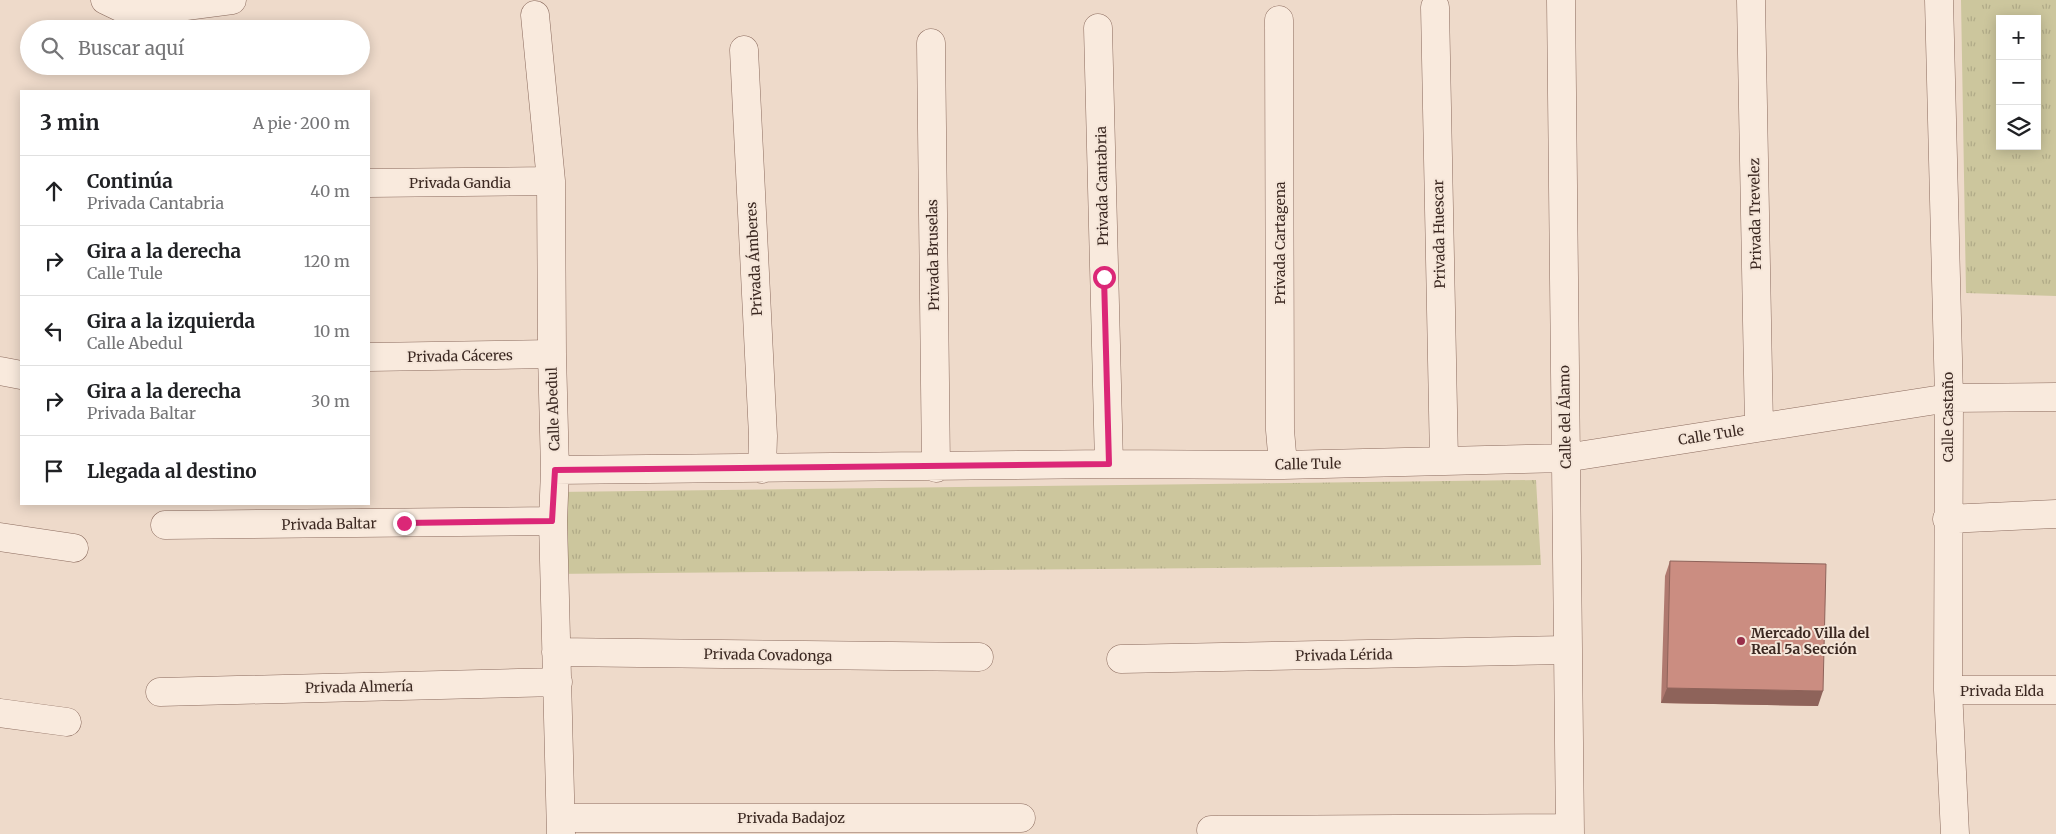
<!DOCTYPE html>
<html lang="es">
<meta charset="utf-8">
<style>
body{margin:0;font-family:Merriweather,serif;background:#f2f2f2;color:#202124}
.controls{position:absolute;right:15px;top:15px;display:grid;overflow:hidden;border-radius:0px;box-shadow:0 2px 12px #0003}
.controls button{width:45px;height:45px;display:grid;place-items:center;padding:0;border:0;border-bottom:1px solid #e0e0e0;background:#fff;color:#202124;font:25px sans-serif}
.stop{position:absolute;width:15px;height:15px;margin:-11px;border:4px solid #db2777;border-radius:50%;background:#fff}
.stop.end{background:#db2777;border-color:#fff;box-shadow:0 1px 5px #0008}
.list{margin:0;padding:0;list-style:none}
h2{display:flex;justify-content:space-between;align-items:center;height:65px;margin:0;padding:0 20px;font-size:21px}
h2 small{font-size:16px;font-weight:400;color:#757577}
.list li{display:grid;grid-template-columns:32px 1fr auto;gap:15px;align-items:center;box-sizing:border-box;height:70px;padding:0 20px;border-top:1px solid #e0e0e0}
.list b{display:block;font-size:19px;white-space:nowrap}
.list p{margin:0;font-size:16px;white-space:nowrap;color:#757577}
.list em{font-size:16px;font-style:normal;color:#757577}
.icon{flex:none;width:28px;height:28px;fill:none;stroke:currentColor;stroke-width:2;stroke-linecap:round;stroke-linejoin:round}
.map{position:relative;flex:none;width:2056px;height:834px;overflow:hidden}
.search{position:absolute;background:#fff;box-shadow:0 2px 12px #0003;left:20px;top:20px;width:350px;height:55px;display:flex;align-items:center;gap:12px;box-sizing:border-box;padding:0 18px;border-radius:28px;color:#757577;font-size:19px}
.panel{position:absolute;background:#fff;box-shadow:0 2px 12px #0003;left:20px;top:90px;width:350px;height:415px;border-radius:0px}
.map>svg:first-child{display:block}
</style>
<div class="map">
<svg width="2056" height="834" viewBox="0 0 2056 834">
<defs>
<pattern id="grass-tufts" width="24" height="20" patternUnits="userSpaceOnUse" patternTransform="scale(1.25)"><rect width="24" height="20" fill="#ccc69d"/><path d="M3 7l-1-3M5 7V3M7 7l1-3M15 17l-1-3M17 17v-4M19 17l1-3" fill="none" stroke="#b0aa87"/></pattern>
</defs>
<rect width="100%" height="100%" fill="#eedaca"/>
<!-- grass -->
<path fill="url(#grass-tufts)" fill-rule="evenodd" d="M 1961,0 L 2056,0 L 2056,296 L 1966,293 ZM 2000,19 L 2037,19 L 2037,146 L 2000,146 Z
M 1536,480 L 1541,565 L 549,574 L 555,492 Z"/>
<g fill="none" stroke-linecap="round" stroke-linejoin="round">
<defs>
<path id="street" d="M 105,0 L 132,13 L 232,0
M 1561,0 L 1570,834
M 1751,0 L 1759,427
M 1939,0 L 1949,398 L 1948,690 L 1955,834
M 1435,7 L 1444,460
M 535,15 L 551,181 L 552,354 L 555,470 L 553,521 L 561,834
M 1279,20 L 1280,430 L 1283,465
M 1098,28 L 1109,464
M 931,43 L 936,468
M 744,50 L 763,436 L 762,469
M 369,183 L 551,181
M 369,357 L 552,354
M 0,371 L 21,375
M 555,470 L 1109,464 L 1283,465 L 1565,458 L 1949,398 L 2056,397
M 1947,519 L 2056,514
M 165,525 L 553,521
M 0,537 L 74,548
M 556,652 L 979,657
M 1121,659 L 1567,650
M 1948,690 L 2056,690
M 160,692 L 558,682
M 0,713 L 67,722
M 561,818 L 1021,818
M 1211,830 L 1570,828"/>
</defs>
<!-- street casing -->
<use href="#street" stroke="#8b6b5e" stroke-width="29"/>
<!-- street -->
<use href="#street" stroke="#f9eadd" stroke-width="28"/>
</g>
<!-- wall -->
<path fill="#af796f" d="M 1670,561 L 1818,706 L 1661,703 L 1665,576 Z"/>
<!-- shaded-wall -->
<path fill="#8e635a" d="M 1667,688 L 1823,691 L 1818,706 L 1661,703 Z"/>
<!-- building -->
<path fill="#cb8d81" stroke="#8e635a" d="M 1670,561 L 1826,564 L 1823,691 L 1667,688 Z"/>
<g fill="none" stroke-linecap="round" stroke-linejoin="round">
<!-- route -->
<path stroke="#db2777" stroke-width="6" d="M 404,523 L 552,521 L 555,470 L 1109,464 L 1104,277"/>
</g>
<!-- markers -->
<circle fill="#982f4a" stroke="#f5e6d9" stroke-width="2" cx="1741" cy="641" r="5"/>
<g text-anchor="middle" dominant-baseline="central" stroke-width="4" stroke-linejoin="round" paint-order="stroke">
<!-- street labels -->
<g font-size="14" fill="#3b2821" stroke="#f5e6d9">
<text x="460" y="183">Privada Gandia</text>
<text transform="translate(1102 186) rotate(-91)">Privada Cantabria</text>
<text transform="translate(1755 214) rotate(-91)">Privada Trevelez</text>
<text transform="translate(1439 234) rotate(-91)">Privada Huescar</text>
<text transform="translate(1280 243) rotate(-90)">Privada Cartagena</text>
<text transform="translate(933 255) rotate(-91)">Privada Bruselas</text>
<text transform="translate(754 259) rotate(-93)">Privada Ámberes</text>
<text transform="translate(460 356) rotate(-1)">Privada Cáceres</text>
<text transform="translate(553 409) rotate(-92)">Calle Abedul</text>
<text transform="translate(1565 417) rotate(-91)">Calle del Álamo</text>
<text transform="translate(1948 417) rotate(-90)">Calle Castaño</text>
<text transform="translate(1711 435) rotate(-9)">Calle Tule</text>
<text transform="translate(1308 464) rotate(-1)">Calle Tule</text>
<text transform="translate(329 524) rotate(-1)">Privada Baltar</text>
<text transform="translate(768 655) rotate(1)">Privada Covadonga</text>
<text transform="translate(1344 655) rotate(-1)">Privada Lérida</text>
<text transform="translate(359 687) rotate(-1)">Privada Almería</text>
<text x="2002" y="691">Privada Elda</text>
<text x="791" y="818">Privada Badajoz</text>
</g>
<!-- poi labels -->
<g font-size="14" font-weight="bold" fill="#3b2821" stroke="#f5e6d9" text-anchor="start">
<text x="1751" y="633">Mercado Villa del<tspan x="1751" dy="16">Real 5a Sección</tspan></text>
</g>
</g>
</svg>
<div class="controls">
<button>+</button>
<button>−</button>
<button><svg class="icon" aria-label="layers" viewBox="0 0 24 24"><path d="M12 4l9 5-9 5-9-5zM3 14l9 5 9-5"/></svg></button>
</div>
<div class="stop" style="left:1104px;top:277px"></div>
<div class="stop end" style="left:404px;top:523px"></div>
<div class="search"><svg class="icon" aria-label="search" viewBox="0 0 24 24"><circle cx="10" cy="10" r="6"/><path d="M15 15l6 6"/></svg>Buscar aquí</div>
<section class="panel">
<h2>3 min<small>A pie · 200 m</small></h2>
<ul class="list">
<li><svg class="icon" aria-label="ahead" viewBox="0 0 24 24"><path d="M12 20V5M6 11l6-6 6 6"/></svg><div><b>Continúa</b><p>Privada Cantabria</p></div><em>40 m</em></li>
<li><svg class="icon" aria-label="right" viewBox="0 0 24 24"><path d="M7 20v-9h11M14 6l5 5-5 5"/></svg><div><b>Gira a la derecha</b><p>Calle Tule</p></div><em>120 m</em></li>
<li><svg class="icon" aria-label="left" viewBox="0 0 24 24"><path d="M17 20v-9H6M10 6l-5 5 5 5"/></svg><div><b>Gira a la izquierda</b><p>Calle Abedul</p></div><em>10 m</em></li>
<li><svg class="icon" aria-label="right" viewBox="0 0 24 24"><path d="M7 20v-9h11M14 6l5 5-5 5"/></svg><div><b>Gira a la derecha</b><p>Privada Baltar</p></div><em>30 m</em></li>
<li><svg class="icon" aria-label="arrive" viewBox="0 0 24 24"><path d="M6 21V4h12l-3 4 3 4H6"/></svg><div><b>Llegada al destino</b></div></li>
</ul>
</section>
</div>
